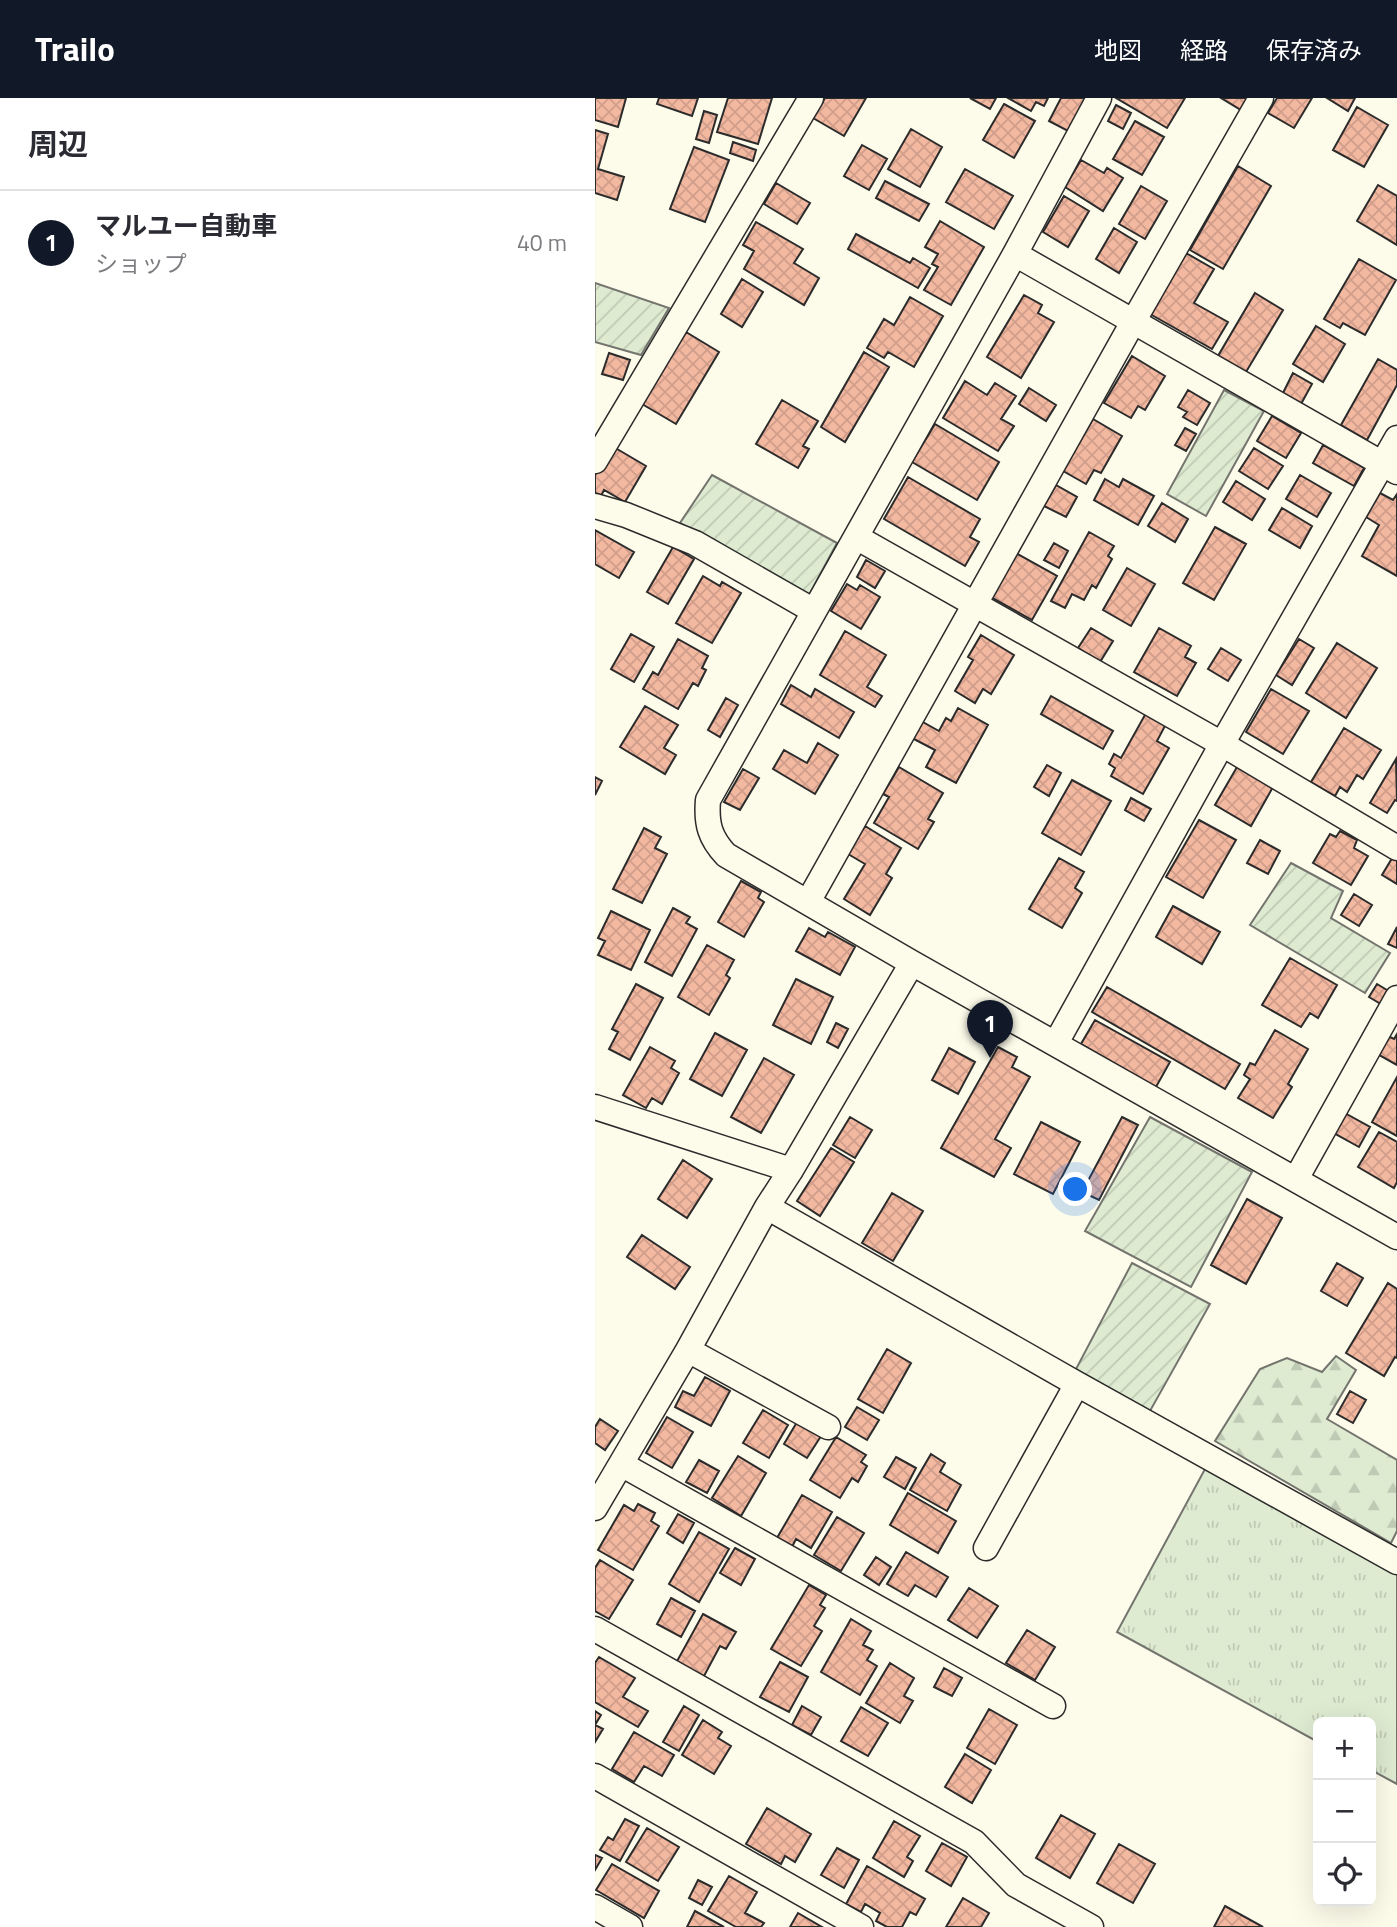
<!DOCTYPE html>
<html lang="ja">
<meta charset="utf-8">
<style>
body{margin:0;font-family:"Titillium Web","Noto Sans JP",sans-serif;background:#f7f7f7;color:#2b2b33}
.controls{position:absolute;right:21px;bottom:21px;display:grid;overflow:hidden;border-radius:10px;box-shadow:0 7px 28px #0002}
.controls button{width:63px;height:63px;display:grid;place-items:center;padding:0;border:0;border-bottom:2px solid #e1e1e2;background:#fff;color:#2b2b33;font:35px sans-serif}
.you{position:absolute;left:481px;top:1092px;width:24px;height:24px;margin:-18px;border:5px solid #fff;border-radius:50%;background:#1a73e8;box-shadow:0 0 0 10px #1a73e833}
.badge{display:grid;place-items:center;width:46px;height:46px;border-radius:50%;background:#111827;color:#fff;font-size:23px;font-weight:700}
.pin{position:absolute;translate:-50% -58px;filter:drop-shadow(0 2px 4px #0008)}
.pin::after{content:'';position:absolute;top:37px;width:24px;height:21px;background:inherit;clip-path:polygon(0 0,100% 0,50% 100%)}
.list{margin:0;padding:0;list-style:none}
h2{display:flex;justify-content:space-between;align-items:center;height:91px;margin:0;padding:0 28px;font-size:30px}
h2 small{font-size:23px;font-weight:400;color:#7c7c81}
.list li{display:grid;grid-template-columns:46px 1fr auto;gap:21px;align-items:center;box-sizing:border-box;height:105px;padding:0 28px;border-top:2px solid #e1e1e2}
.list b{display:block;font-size:26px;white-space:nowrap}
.list p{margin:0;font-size:23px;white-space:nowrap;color:#7c7c81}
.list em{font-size:23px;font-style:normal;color:#7c7c81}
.icon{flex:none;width:38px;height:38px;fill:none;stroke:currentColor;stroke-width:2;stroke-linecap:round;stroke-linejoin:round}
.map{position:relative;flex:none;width:802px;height:1829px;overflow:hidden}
header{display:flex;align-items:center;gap:42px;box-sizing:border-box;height:98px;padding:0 35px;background:#111827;color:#fff}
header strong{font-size:33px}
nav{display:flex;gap:38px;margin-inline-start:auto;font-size:24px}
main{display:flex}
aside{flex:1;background:#fff}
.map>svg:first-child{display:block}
</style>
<header>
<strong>Trailo</strong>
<nav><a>地図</a><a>経路</a><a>保存済み</a></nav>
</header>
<main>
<aside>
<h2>周辺<small></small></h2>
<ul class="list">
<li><span class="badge">1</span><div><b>マルユー自動車</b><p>ショップ</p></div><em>40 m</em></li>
</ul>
</aside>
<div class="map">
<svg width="802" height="1829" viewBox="0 0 802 1829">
<defs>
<pattern id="grass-tufts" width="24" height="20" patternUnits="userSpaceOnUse" patternTransform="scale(1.75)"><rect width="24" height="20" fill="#deebd1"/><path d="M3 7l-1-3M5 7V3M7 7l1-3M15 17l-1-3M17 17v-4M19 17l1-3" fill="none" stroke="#bfcab4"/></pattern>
<pattern id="forest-firs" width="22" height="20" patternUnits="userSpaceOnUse" patternTransform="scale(1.75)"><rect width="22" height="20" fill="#deebd1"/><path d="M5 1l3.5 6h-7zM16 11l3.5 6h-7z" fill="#bfcab4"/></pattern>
<pattern id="garden-furrows" width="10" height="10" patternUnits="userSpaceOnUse" patternTransform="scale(1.75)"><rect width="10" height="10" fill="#deebd1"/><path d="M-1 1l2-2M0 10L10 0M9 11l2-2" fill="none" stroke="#bfcab4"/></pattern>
<pattern id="building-cross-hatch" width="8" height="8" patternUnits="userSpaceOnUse" patternTransform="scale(1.75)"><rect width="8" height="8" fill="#f2b8a0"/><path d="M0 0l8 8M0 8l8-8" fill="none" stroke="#d09e8a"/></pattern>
</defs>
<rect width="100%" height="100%" fill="#fdfbea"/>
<!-- grass -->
<path fill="url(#grass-tufts)" stroke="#74746e" stroke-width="2" d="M 610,1371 L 802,1476 L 802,1686 L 776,1672 L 776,1624 L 723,1624 L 723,1644 L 522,1534 Z"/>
<!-- forest -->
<path fill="url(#forest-firs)" stroke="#74746e" stroke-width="2" d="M 741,1258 L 761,1272 L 732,1321 L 802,1362 L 802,1433 L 796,1445 L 620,1343 L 665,1271 L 692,1260 L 727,1274 Z"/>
<!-- garden -->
<path fill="url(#garden-furrows)" stroke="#74746e" stroke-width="2" d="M 0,185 L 74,210 L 46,257 L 0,244 Z
M 629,292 L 669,313 L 611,418 L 572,396 Z
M 117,377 L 242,445 L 214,497 L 85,425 Z
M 696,765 L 748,793 L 736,820 L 795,855 L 770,895 L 655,827 Z
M 555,1019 L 657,1074 L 596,1189 L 490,1133 Z
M 537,1165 L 615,1206 L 555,1313 L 481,1271 Z"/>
<!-- building -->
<path fill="url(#building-cross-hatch)" stroke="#2b2b2b" stroke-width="2" d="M 0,0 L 31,0 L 23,29 L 0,22 Z
M 64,0 L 103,0 L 97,18 L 62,6 Z
M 133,0 L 177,0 L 163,46 L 122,34 Z
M 230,0 L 271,0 L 249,38 L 218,20 Z
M 375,0 L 401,0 L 395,11 Z
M 413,0 L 453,0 L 449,8 L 441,4 L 436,13 Z
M 466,0 L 491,0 L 473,33 L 454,23 Z
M 521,0 L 590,0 L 572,30 Z
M 626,0 L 653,0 L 646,12 Z
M 682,0 L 717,0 L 699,30 L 673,15 Z
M 732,0 L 760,0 L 753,13 Z
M 409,6 L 440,23 L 419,60 L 388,42 Z
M 521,7 L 536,15 L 528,31 L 513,23 Z
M 762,9 L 793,27 L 769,69 L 738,52 Z
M 109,13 L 122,17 L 114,45 L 101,41 Z
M 540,23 L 569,39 L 547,77 L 518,61 Z
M 316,31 L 347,49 L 325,89 L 293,71 Z
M 0,32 L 13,36 L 3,71 L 29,79 L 22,102 L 0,95 Z
M 138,44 L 161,52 L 158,63 L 135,55 Z
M 267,47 L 292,61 L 274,92 L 249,78 Z
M 99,49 L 134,62 L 110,124 L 75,111 Z
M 486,62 L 509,75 L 512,70 L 528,80 L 508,113 L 470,89 Z
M 643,68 L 676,88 L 628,171 L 595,152 Z
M 370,71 L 418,98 L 399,131 L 351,104 Z
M 290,83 L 334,106 L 324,123 L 281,100 Z
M 181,85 L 215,105 L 202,126 L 169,106 Z
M 783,87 L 802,98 L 802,147 L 762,123 Z
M 546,88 L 572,103 L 550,141 L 524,126 Z
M 469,98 L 494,113 L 473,149 L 448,134 Z
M 345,123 L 389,149 L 356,207 L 329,192 L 343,169 L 337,166 L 343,156 L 330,149 Z
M 161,124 L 208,151 L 199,165 L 224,180 L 209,207 L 149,171 L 159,153 L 148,147 Z
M 519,130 L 542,144 L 524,175 L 501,161 Z
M 261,136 L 315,165 L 318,160 L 335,170 L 323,190 L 253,151 Z
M 591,155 L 619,171 L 599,205 L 633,224 L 617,251 L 555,216 Z
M 764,161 L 801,182 L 770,237 L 748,225 L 745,230 L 729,221 Z
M 147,181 L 168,194 L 147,229 L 126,216 Z
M 660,195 L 688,212 L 651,274 L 623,258 Z
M 429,197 L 447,207 L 443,215 L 459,224 L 426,280 L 392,259 Z
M 315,199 L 348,218 L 319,269 L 293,254 L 289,260 L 272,250 L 289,221 L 299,227 Z
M 721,228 L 750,246 L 728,284 L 698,266 Z
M 91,234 L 124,254 L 81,326 L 47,306 Z
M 269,254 L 294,269 L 250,344 L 226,329 Z
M 14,255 L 35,262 L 28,282 L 7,276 Z
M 537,258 L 570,278 L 550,312 L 543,308 L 536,320 L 509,305 Z
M 783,261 L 802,272 L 802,287 L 772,342 L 746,327 Z
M 698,275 L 717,286 L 706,306 L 688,295 Z
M 370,283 L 392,297 L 400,285 L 421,298 L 406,321 L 419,328 L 403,353 L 348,320 Z
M 434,290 L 461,307 L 451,323 L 424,306 Z
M 593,292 L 615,305 L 602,327 L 588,319 L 592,314 L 583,309 Z
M 187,302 L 223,323 L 208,348 L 214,351 L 203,370 L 161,346 Z
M 677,318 L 706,335 L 691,360 L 662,343 Z
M 498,321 L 527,338 L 506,375 L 499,372 L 491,386 L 468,373 Z
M 340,326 L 404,364 L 382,402 L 317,364 Z
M 590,330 L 601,336 L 591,353 L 580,347 Z
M 728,347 L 769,370 L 759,388 L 718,365 Z
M 17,348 L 51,368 L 30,404 L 9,392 L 6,398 L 0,395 L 0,377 Z
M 659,350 L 688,368 L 673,391 L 644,373 Z
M 705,377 L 736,395 L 722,419 L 691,401 Z
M 313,379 L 385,421 L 375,439 L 384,444 L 370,468 L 289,421 Z
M 510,381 L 524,389 L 528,381 L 559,398 L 543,427 L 499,402 Z
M 641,383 L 670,401 L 657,422 L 628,404 Z
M 461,387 L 482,399 L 471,419 L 449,408 Z
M 785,395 L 798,402 L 802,396 L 802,478 L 767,458 L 784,427 L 771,419 Z
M 567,405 L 593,421 L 580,444 L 553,428 Z
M 687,410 L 717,428 L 705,450 L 674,432 Z
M 620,429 L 651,446 L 619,502 L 588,485 Z
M 0,432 L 39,454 L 24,480 L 0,466 Z
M 494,434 L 519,448 L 513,458 L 517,461 L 501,490 L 497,487 L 489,502 L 477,496 L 470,510 L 456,503 Z
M 459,445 L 473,453 L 464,470 L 449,462 Z
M 78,449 L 99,461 L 73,506 L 52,494 Z
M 421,455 L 462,478 L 437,522 L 396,499 Z
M 271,462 L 290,473 L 280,490 L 262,479 Z
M 532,470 L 560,486 L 536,528 L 508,512 Z
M 108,478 L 125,488 L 127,484 L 146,495 L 117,545 L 81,525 Z
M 252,486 L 262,492 L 265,487 L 285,499 L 266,531 L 236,513 Z
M 496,530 L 518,543 L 505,564 L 483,550 Z
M 564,530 L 596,548 L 590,559 L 601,565 L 582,598 L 539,574 Z
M 250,533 L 291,557 L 272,589 L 287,598 L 280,609 L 225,577 Z
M 36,536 L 59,549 L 39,584 L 16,571 Z
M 386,537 L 419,557 L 396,596 L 388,591 L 380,605 L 360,593 L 378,562 L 373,559 Z
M 83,541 L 113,558 L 107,570 L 111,572 L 103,588 L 98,585 L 83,611 L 48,591 L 58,574 L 63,577 Z
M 704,541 L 719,550 L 697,587 L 681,577 Z
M 742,545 L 782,570 L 751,620 L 711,595 Z
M 626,550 L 646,562 L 633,583 L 613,571 Z
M 196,587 L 216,599 L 220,591 L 259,614 L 244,640 L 186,606 Z
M 676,591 L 714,613 L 688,656 L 651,634 Z
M 456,598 L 518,633 L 508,651 L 446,616 Z
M 131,600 L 143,607 L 125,639 L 113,632 Z
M 50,608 L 83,627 L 69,650 L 81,657 L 70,676 L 25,649 Z
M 363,610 L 393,627 L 361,685 L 331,669 L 340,652 L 317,640 L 326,623 L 344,633 L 351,620 L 356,623 Z
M 551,615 L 571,626 L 562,643 L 574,650 L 548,696 L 516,678 L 520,670 L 514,666 L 519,656 L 526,660 Z
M 749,630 L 786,652 L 768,681 L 762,677 L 752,694 L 745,689 L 740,698 L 716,684 Z
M 223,645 L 243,657 L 220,696 L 178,671 L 189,652 L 212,665 Z
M 801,661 L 802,703 L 800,702 L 792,715 L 775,705 Z
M 452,667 L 466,675 L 454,698 L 439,689 Z
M 304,669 L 348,695 L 333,721 L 339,724 L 323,751 L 279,725 L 294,699 L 288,696 Z
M 642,669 L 678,689 L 656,728 L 620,707 Z
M 148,671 L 164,680 L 145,712 L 129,704 Z
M 0,679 L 7,683 L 0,697 Z
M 477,682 L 516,703 L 486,757 L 447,735 Z
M 536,700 L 556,711 L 549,723 L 530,712 Z
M 604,722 L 641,742 L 608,800 L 571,779 Z
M 270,728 L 306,750 L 291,776 L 297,780 L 275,817 L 249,801 L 270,766 L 253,756 Z
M 49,730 L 66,739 L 60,750 L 72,756 L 47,805 L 18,791 Z
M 745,733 L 762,742 L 759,750 L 773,758 L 756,787 L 718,765 L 735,736 L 741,739 Z
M 665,742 L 685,753 L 673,776 L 652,765 Z
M 799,757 L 802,759 L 802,786 L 787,777 Z
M 464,760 L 489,774 L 480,790 L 487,795 L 467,830 L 434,811 Z
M 146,783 L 166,794 L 163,800 L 169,804 L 149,839 L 123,824 Z
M 759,796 L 777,807 L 764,828 L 746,817 Z
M 578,808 L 625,834 L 607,866 L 561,839 Z
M 78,810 L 95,819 L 91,825 L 102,831 L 77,878 L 50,864 Z
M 16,813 L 55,832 L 36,872 L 3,857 L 10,843 L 3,840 Z
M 802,829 L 802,850 L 793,846 Z
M 214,830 L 230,839 L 233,834 L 260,849 L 245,877 L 201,853 Z
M 112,847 L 139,862 L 131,877 L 135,880 L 114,917 L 83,899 Z
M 695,860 L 742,887 L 723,920 L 715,915 L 706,929 L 667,907 Z
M 201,881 L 238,899 L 216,946 L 178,927 Z
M 41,886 L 68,900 L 35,962 L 14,951 L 23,934 L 17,931 Z
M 782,886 L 797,895 L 789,908 L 774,899 Z
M 512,889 L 645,966 L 630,991 L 497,914 Z
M 500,922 L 575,964 L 561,989 L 486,946 Z
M 241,925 L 253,931 L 243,950 L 232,944 Z
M 680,932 L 713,951 L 693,986 L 697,989 L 678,1020 L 643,1000 L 655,981 L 649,977 L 655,965 L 660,967 Z
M 120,935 L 152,952 L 127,998 L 95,981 Z
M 789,936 L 799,941 L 802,936 L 802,967 L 779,954 Z
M 55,949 L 80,963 L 76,970 L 84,975 L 67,1006 L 57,1000 L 51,1010 L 28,997 Z
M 403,949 L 422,959 L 417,969 L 435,979 L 400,1041 L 416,1050 L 399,1079 L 346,1050 Z
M 354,950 L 380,964 L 363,996 L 337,982 Z
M 169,960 L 199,977 L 166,1035 L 136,1019 Z
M 802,979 L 802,1038 L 777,1024 Z
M 748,1014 L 775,1029 L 764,1049 L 737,1034 Z
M 255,1019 L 277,1032 L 260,1060 L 238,1047 Z
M 527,1019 L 543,1027 L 504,1102 L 487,1094 Z
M 446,1024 L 485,1044 L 458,1096 L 419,1076 Z
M 784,1034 L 802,1044 L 802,1084 L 799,1090 L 763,1069 Z
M 236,1050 L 259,1064 L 225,1118 L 202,1103 Z
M 88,1062 L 117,1081 L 92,1120 L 63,1101 Z
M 297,1095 L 328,1113 L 298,1163 L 267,1145 Z
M 652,1101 L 687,1120 L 651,1186 L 616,1167 Z
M 47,1137 L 95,1169 L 80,1191 L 32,1159 Z
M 742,1165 L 768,1180 L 752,1208 L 726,1193 Z
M 793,1185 L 802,1191 L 802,1260 L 800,1259 L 789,1278 L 751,1255 Z
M 292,1251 L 316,1265 L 288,1315 L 263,1301 Z
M 110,1279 L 135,1293 L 116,1328 L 80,1309 L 88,1293 L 99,1298 Z
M 755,1293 L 771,1302 L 758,1325 L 742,1316 Z
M 262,1309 L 284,1322 L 272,1342 L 250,1329 Z
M 168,1312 L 193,1327 L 174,1360 L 148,1345 Z
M 72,1319 L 98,1334 L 77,1370 L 51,1355 Z
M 5,1321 L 23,1333 L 10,1352 L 0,1345 L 0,1329 Z
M 202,1324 L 226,1338 L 212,1360 L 189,1346 Z
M 241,1339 L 271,1357 L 266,1364 L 272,1368 L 263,1384 L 257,1380 L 245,1400 L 215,1382 Z
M 336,1356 L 350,1365 L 345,1374 L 366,1387 L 352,1413 L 315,1392 Z
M 143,1358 L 171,1375 L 146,1418 L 117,1400 Z
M 301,1359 L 321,1370 L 310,1391 L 289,1379 Z
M 104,1362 L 124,1373 L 112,1395 L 91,1384 Z
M 313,1395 L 361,1423 L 343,1455 L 295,1427 Z
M 207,1397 L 237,1414 L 216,1450 L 201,1441 L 197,1449 L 182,1440 Z
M 43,1406 L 60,1415 L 56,1423 L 64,1428 L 38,1472 L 3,1452 L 29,1407 L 39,1413 Z
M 83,1416 L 99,1425 L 88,1445 L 72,1435 Z
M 242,1419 L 269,1435 L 246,1473 L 219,1457 Z
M 104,1434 L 134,1451 L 104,1504 L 74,1486 Z
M 140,1450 L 160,1461 L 146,1487 L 125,1475 Z
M 311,1454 L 353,1479 L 341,1499 L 320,1487 L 313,1498 L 292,1486 Z
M 281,1459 L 296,1469 L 284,1487 L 269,1477 Z
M 5,1462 L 38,1482 L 14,1521 L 0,1513 L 0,1470 Z
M 214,1487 L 231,1497 L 225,1507 L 230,1510 L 219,1528 L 227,1533 L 206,1568 L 176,1551 Z
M 374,1490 L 403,1508 L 382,1540 L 353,1522 Z
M 76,1500 L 100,1513 L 86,1539 L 62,1526 Z
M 108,1516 L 141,1534 L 131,1551 L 125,1548 L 108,1580 L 81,1565 Z
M 256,1521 L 276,1533 L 268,1547 L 278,1552 L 272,1562 L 282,1568 L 265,1597 L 226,1574 Z
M 432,1532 L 460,1549 L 440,1582 L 411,1565 Z
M 4,1559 L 40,1580 L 28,1599 L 53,1613 L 43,1629 L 0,1604 L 0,1565 Z
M 185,1564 L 213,1579 L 194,1614 L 165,1599 Z
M 295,1565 L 319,1580 L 309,1598 L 318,1603 L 305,1625 L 271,1605 Z
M 349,1570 L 367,1580 L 357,1598 L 339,1589 Z
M 89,1608 L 104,1617 L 84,1653 L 68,1644 Z
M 207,1608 L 226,1619 L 216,1637 L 197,1627 Z
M 266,1609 L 293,1625 L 273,1658 L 246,1643 Z
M 394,1611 L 422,1627 L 400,1666 L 372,1650 Z
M 0,1613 L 6,1617 L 0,1627 L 8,1631 L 0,1644 Z
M 108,1622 L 127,1634 L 123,1640 L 136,1648 L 119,1676 L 87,1657 Z
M 39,1634 L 79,1657 L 67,1678 L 49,1668 L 39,1684 L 17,1671 Z
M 370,1656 L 396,1672 L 377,1705 L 350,1689 Z
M 172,1710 L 216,1736 L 200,1764 L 190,1758 L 186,1766 L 151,1746 Z
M 466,1717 L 500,1736 L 475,1780 L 441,1760 Z
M 30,1721 L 44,1728 L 25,1763 L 5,1752 L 13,1739 L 18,1742 Z
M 299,1723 L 325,1738 L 312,1759 L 318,1763 L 309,1779 L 278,1760 Z
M 52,1730 L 84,1749 L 63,1783 L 31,1764 Z
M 347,1745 L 372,1759 L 356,1788 L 331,1773 Z
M 524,1746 L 560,1766 L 538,1805 L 502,1785 Z
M 242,1750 L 264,1762 L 249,1790 L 226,1777 Z
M 0,1757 L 7,1760 L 0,1772 Z
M 17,1766 L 64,1793 L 49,1820 L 1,1792 Z
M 272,1768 L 330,1801 L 321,1817 L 315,1814 L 307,1829 L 292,1829 L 281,1823 L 285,1815 L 270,1806 L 266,1814 L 251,1806 Z
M 134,1778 L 162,1794 L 150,1815 L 169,1825 L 166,1829 L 141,1829 L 113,1813 Z
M 103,1782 L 117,1789 L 107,1807 L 94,1800 Z
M 368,1800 L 394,1815 L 386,1829 L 351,1829 Z
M 630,1808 L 668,1829 L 619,1829 Z
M 100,1813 L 129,1829 L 92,1829 Z
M 203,1815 L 227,1829 L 195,1829 Z"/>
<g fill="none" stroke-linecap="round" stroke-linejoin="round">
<defs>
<path id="street" d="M 504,0 L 420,156 L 113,702 C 111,726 115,740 131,757 L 317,865 L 802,1139
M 420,156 L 802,374
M 0,363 L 216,0
M 0,408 L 31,417 L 100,445 L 219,513
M 261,439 L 627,646 L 802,750
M 213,804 L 538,224 L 666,0
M 461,945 L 627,646 L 802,340
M 0,1009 L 196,1072
M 701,1081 L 802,900
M 172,1109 L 482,1286 L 802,1464
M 93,1252 L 233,1329
M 26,1366 L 458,1608
M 0,1410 L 93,1252 L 172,1109 L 196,1072 L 317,865
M 391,1450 L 482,1286
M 0,1531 L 379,1744 L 421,1787 L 496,1829
M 0,1678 L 266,1829
M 0,1809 L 35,1829"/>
</defs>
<!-- street casing -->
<use href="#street" stroke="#2b2b2b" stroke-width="27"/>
<!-- street -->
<use href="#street" stroke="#fdfbea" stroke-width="24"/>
</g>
</svg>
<div class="controls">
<button>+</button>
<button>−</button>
<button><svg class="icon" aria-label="locate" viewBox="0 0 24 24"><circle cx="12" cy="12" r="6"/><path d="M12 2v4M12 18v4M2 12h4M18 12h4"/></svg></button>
</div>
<div class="you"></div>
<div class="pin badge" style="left:395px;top:960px">1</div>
</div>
</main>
